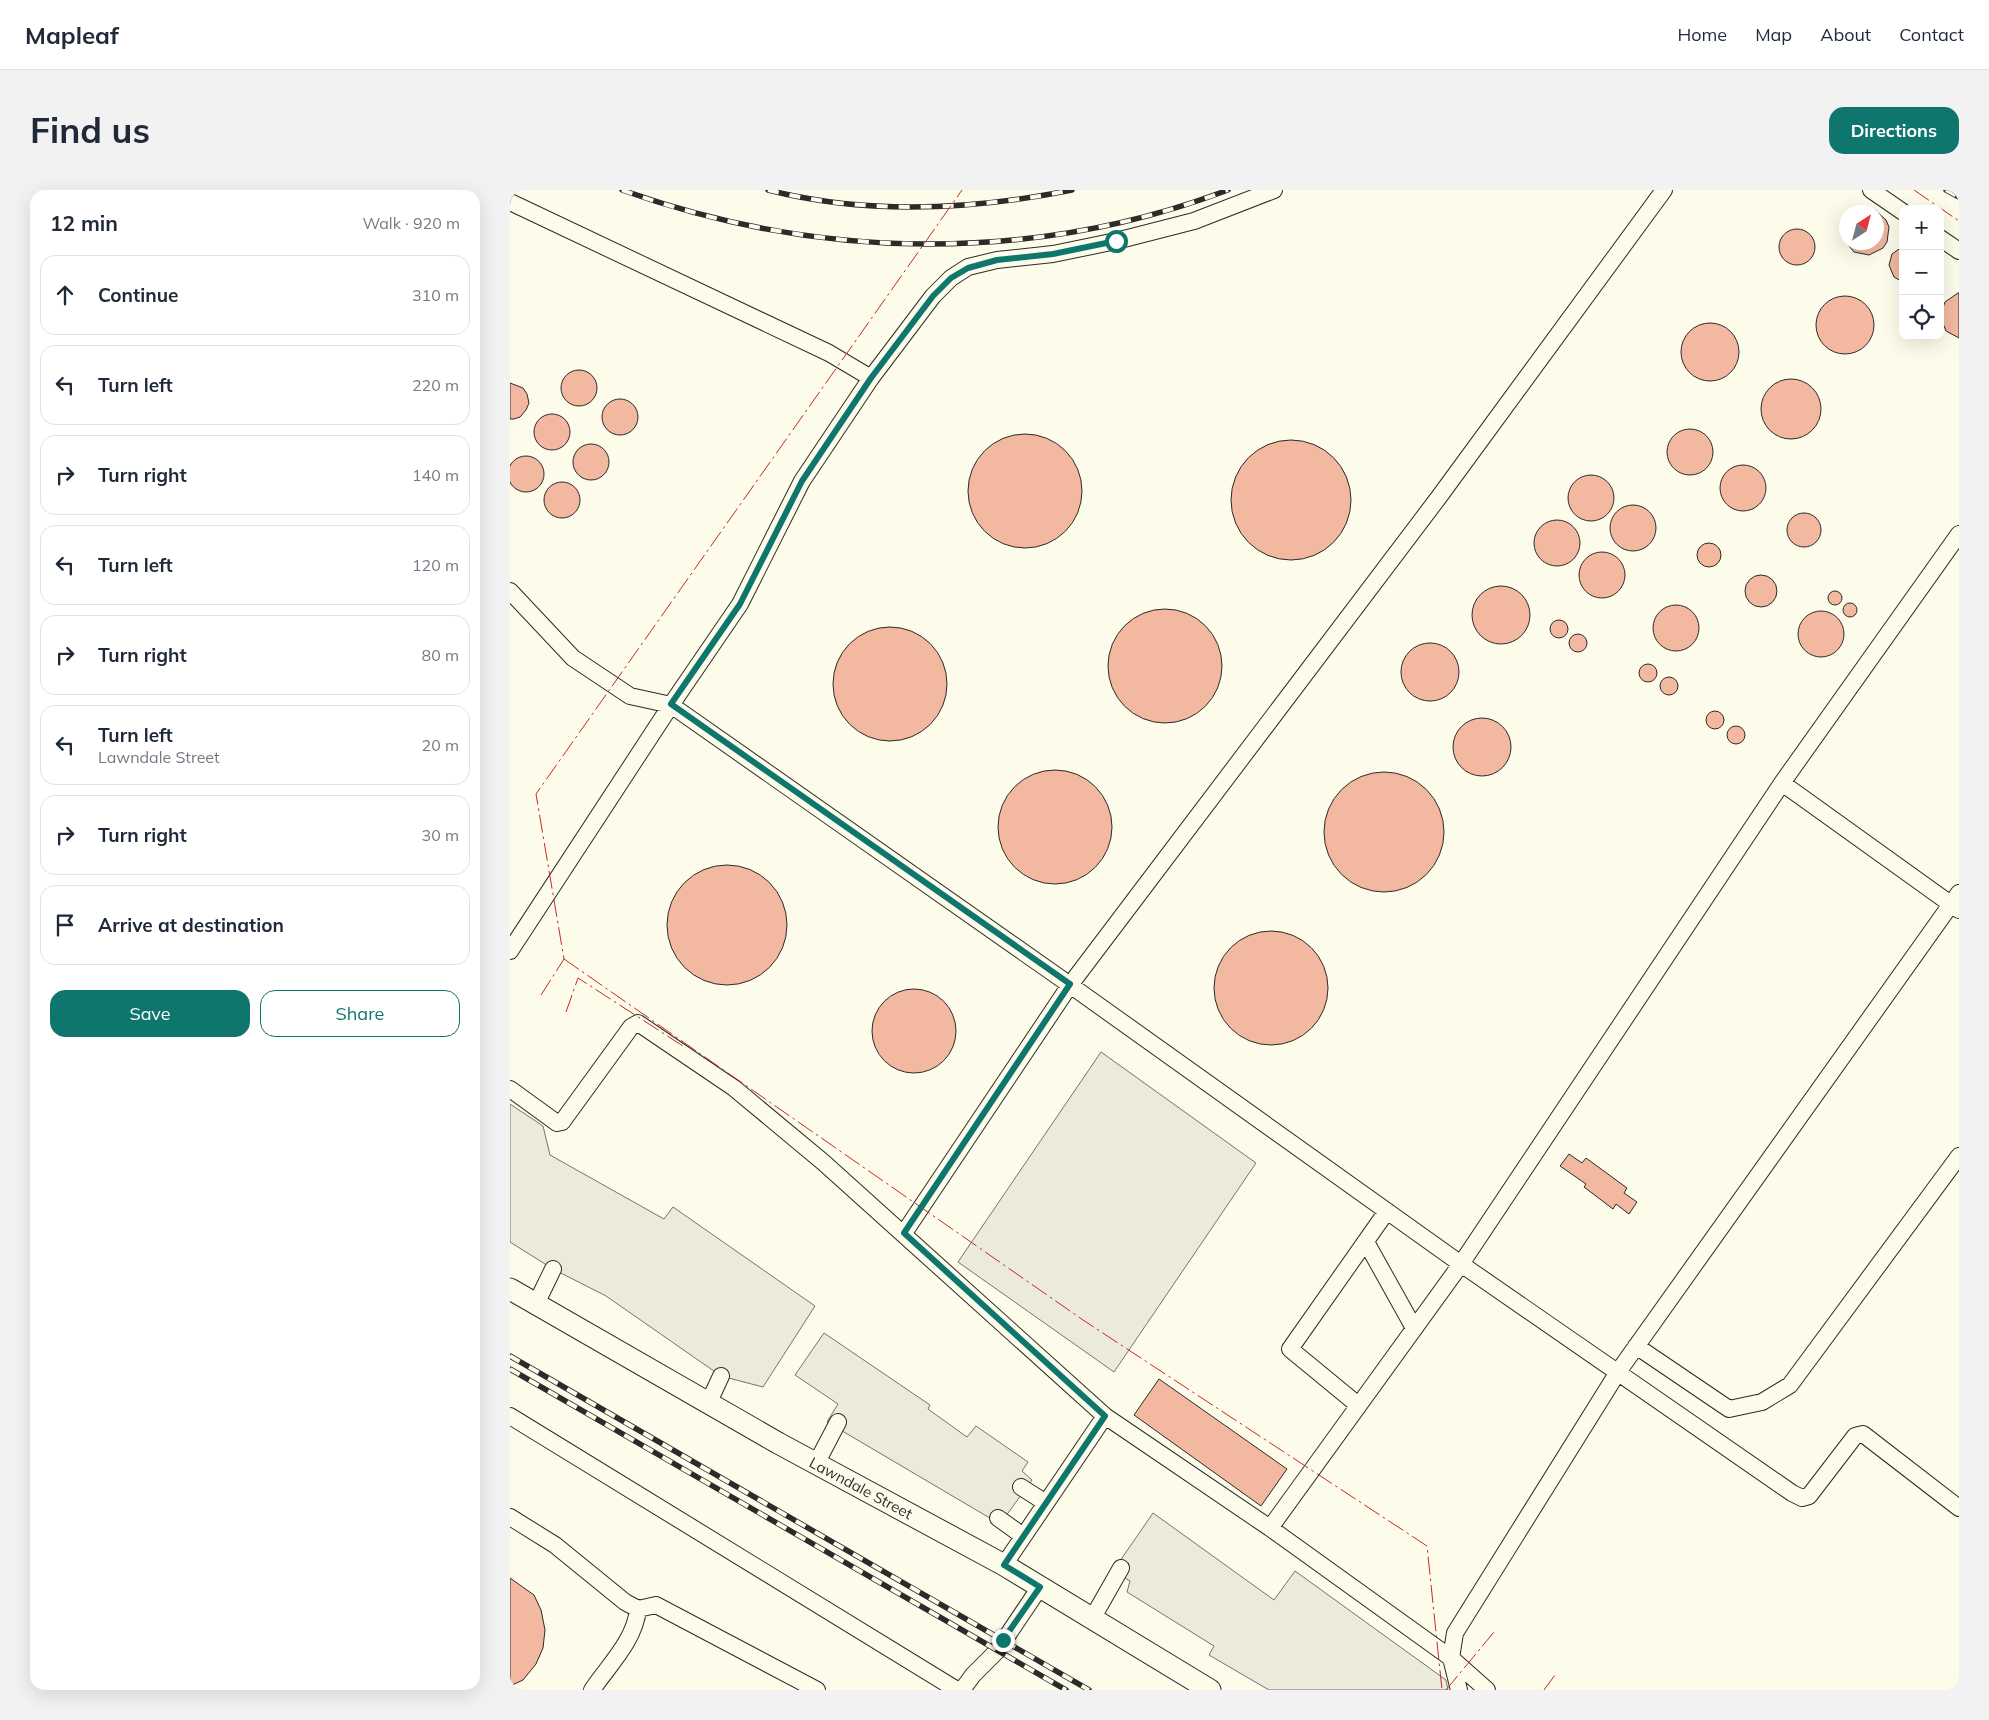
<!DOCTYPE html>
<meta charset="utf-8">
<style>
body{margin:0;font-family:Mulish,sans-serif;background:#f2f2f3;color:#1f2937}
.controls{position:absolute;right:15px;top:15px;display:grid;overflow:hidden;border-radius:10px;box-shadow:0 5px 20px #0002}
.controls button{width:45px;height:45px;display:grid;place-items:center;padding:0;border:0;border-bottom:1px solid #e0e1e3;background:#fff;color:#1f2937;font:25px sans-serif}
.compass{position:absolute;left:1329px;top:15px;width:45px;height:45px;border-radius:50%;background:#fff;box-shadow:0 5px 20px #0002;rotate:36deg}
.stop{position:absolute;width:15px;height:15px;margin:-11px;border:4px solid #0f766e;border-radius:50%;background:#fff}
.stop.end{background:#0f766e;border-color:#fff;box-shadow:0 1px 5px #0008}
.list{margin:0;padding:0;list-style:none}
h2{display:flex;justify-content:space-between;align-items:center;height:65px;margin:0;padding:0 20px;font-size:21px}
h2 small{font-size:16px;font-weight:400;color:#747a83}
.list li{display:grid;grid-template-columns:32px 1fr auto;gap:15px;align-items:center;box-sizing:border-box;height:80px;margin:0 10px 10px;padding:0 10px;border:1px solid #e0e1e3;border-radius:15px}
.list b{display:block;font-size:19px;white-space:nowrap}
.list p{margin:0;font-size:16px;white-space:nowrap;color:#747a83}
.list em{font-size:16px;font-style:normal;color:#747a83}
.actions{display:flex;gap:10px;padding:15px 20px}
.actions a{flex:1;padding:11px 0;border:1px solid #0f766e;border-radius:15px;text-align:center;font-size:18px;color:#0f766e}
.actions .main{background:#0f766e;color:#fff}
.icon{flex:none;width:28px;height:28px;fill:none;stroke:currentColor;stroke-width:2;stroke-linecap:round;stroke-linejoin:round}
.map{position:relative;flex:none;width:1449px;height:1500px;overflow:hidden;border-radius:15px}
header{display:flex;align-items:center;gap:30px;box-sizing:border-box;height:70px;padding:0 25px;background:#fff;border-bottom:1px solid #e0e1e3}
header strong{font-size:24px}
nav{display:flex;gap:28px;margin-inline-start:auto;font-size:18px}
.intro{display:flex;align-items:center;justify-content:space-between;box-sizing:border-box;height:120px;padding:0 30px}
h1{margin:0;font-size:35px}
.button{padding:12px 22px;border-radius:15px;background:#0f766e;color:#fff;font-size:18px;font-weight:700}
main{display:flex;gap:30px;padding:0 30px}
aside{flex:1;background:#fff;border-radius:15px;box-shadow:0 5px 20px #0002}
.map>svg:first-child{display:block}
</style>
<header>
<strong>Mapleaf</strong>
<nav><a>Home</a><a>Map</a><a>About</a><a>Contact</a></nav>
</header>
<div class="intro"><h1>Find us</h1><a class="button">Directions</a></div>
<main>
<aside>
<h2>12 min<small>Walk · 920 m</small></h2>
<ul class="list">
<li><svg class="icon" aria-label="ahead" viewBox="0 0 24 24"><path d="M12 20V5M6 11l6-6 6 6"/></svg><div><b>Continue</b></div><em>310 m</em></li>
<li><svg class="icon" aria-label="left" viewBox="0 0 24 24"><path d="M17 20v-9H6M10 6l-5 5 5 5"/></svg><div><b>Turn left</b></div><em>220 m</em></li>
<li><svg class="icon" aria-label="right" viewBox="0 0 24 24"><path d="M7 20v-9h11M14 6l5 5-5 5"/></svg><div><b>Turn right</b></div><em>140 m</em></li>
<li><svg class="icon" aria-label="left" viewBox="0 0 24 24"><path d="M17 20v-9H6M10 6l-5 5 5 5"/></svg><div><b>Turn left</b></div><em>120 m</em></li>
<li><svg class="icon" aria-label="right" viewBox="0 0 24 24"><path d="M7 20v-9h11M14 6l5 5-5 5"/></svg><div><b>Turn right</b></div><em>80 m</em></li>
<li><svg class="icon" aria-label="left" viewBox="0 0 24 24"><path d="M17 20v-9H6M10 6l-5 5 5 5"/></svg><div><b>Turn left</b><p>Lawndale Street</p></div><em>20 m</em></li>
<li><svg class="icon" aria-label="right" viewBox="0 0 24 24"><path d="M7 20v-9h11M14 6l5 5-5 5"/></svg><div><b>Turn right</b></div><em>30 m</em></li>
<li><svg class="icon" aria-label="arrive" viewBox="0 0 24 24"><path d="M6 21V4h12l-3 4 3 4H6"/></svg><div><b>Arrive at destination</b></div></li>
</ul>
<div class="actions"><a class="main">Save</a><a>Share</a></div>
</aside>
<div class="map">
<svg width="1449" height="1500" viewBox="0 0 1449 1500">
<rect width="100%" height="100%" fill="#fdfbea"/>
<!-- parking -->
<path fill="#eceadb" stroke="#74746e" d="M 591,862 L 746,973 L 604,1182 L 448,1072 Z
M 0,914 L 33,936 L 40,965 L 154,1029 L 163,1017 L 305,1116 L 253,1197 L 211,1186 L 96,1106 L 43,1079 L 0,1052 Z
M 314,1143 L 420,1215 L 418,1219 L 457,1247 L 466,1236 L 518,1272 L 512,1281 L 522,1290 L 490,1334 L 317,1232 L 328,1214 L 285,1185 Z
M 643,1323 L 764,1410 L 785,1381 L 936,1490 L 938,1500 L 759,1500 L 699,1465 L 704,1456 L 617,1402 L 620,1391 L 603,1381 Z"/>
<!-- building -->
<path fill="#f2b8a0" stroke="#2b2b2b" d="M 1350,19 L 1365,20 L 1376,30 L 1379,37 L 1377,52 L 1373,58 L 1359,65 L 1344,62 L 1334,50 L 1333,35 L 1336,29 L 1336,52 L 1366,52 L 1366,22 L 1342,22 Z
M1269 57a18 18 0 1 1 36 0a18 18 0 1 1-36 0Z
M 1392,57 L 1393,57 L 1393,92 L 1384,87 L 1379,75 L 1382,64 Z
M 1448,103 L 1449,103 L 1449,148 L 1436,141 L 1430,126 L 1435,112 Z
M1306 135a29 29 0 1 1 58 0a29 29 0 1 1-58 0Z
M1171 162a29 29 0 1 1 58 0a29 29 0 1 1-58 0Z
M51 198a18 18 0 1 1 36 0a18 18 0 1 1-36 0Z
M1251 219a30 30 0 1 1 60 0a30 30 0 1 1-60 0Z
M 0,193 L 13,198 L 17,204 L 19,213 L 16,220 L 10,227 L 4,229 L 0,229 Z
M92 227a18 18 0 1 1 36 0a18 18 0 1 1-36 0Z
M24 242a18 18 0 1 1 36 0a18 18 0 1 1-36 0Z
M1157 262a23 23 0 1 1 46 0a23 23 0 1 1-46 0Z
M458 301a57 57 0 1 1 114 0a57 57 0 1 1-114 0Z
M721 310a60 60 0 1 1 120 0a60 60 0 1 1-120 0Z
M63 272a18 18 0 1 1 36 0a18 18 0 1 1-36 0Z
M-2 284a18 18 0 1 1 36 0a18 18 0 1 1-36 0Z
M1210 298a23 23 0 1 1 46 0a23 23 0 1 1-46 0Z
M1058 308a23 23 0 1 1 46 0a23 23 0 1 1-46 0Z
M34 310a18 18 0 1 1 36 0a18 18 0 1 1-36 0Z
M1100 338a23 23 0 1 1 46 0a23 23 0 1 1-46 0Z
M1277 340a17 17 0 1 1 34 0a17 17 0 1 1-34 0Z
M1024 353a23 23 0 1 1 46 0a23 23 0 1 1-46 0Z
M1187 365a12 12 0 1 1 24 0a12 12 0 1 1-24 0Z
M1069 385a23 23 0 1 1 46 0a23 23 0 1 1-46 0Z
M1235 401a16 16 0 1 1 32 0a16 16 0 1 1-32 0Z
M962 425a29 29 0 1 1 58 0a29 29 0 1 1-58 0Z
M1318 408a7 7 0 1 1 14 0a7 7 0 1 1-14 0Z
M1333 420a7 7 0 1 1 14 0a7 7 0 1 1-14 0Z
M1143 438a23 23 0 1 1 46 0a23 23 0 1 1-46 0Z
M598 476a57 57 0 1 1 114 0a57 57 0 1 1-114 0Z
M1288 444a23 23 0 1 1 46 0a23 23 0 1 1-46 0Z
M1040 439a9 9 0 1 1 18 0a9 9 0 1 1-18 0Z
M323 494a57 57 0 1 1 114 0a57 57 0 1 1-114 0Z
M1059 453a9 9 0 1 1 18 0a9 9 0 1 1-18 0Z
M891 482a29 29 0 1 1 58 0a29 29 0 1 1-58 0Z
M1129 483a9 9 0 1 1 18 0a9 9 0 1 1-18 0Z
M1150 496a9 9 0 1 1 18 0a9 9 0 1 1-18 0Z
M1196 530a9 9 0 1 1 18 0a9 9 0 1 1-18 0Z
M943 557a29 29 0 1 1 58 0a29 29 0 1 1-58 0Z
M1217 545a9 9 0 1 1 18 0a9 9 0 1 1-18 0Z
M488 637a57 57 0 1 1 114 0a57 57 0 1 1-114 0Z
M814 642a60 60 0 1 1 120 0a60 60 0 1 1-120 0Z
M157 735a60 60 0 1 1 120 0a60 60 0 1 1-120 0Z
M704 798a57 57 0 1 1 114 0a57 57 0 1 1-114 0Z
M362 841a42 42 0 1 1 84 0a42 42 0 1 1-84 0Z
M 1059,964 L 1072,973 L 1076,968 L 1117,998 L 1114,1003 L 1127,1012 L 1119,1024 L 1106,1014 L 1103,1019 L 1074,997 L 1076,994 L 1050,976 Z
M 649,1189 L 777,1279 L 751,1316 L 624,1225 Z
M 0,1388 L 24,1405 L 31,1420 L 35,1440 L 33,1458 L 26,1474 L 13,1490 L 0,1496 Z"/>
<g fill="none" stroke-linecap="round" stroke-linejoin="round">
<defs>
<path id="minor" d="M 1361,0 L 1393,22
M 0,12 L 319,163 L 361,188
M 1430,48 L 1449,61
M 0,401 L 63,468 L 120,506 L 161,515 L 560,795 L 951,1074 L 1282,1303 L 1292,1308 L 1299,1306 L 1345,1246 L 1353,1244 L 1449,1318
M 1272,593 L 1449,720
M 0,761 L 161,515 L 230,414 L 292,291 L 361,188 L 423,106 L 441,88 L 458,77 L 487,70 L 543,64 L 606,51 L 684,31 L 764,0
M 0,899 L 47,933 L 52,932 L 121,837 L 128,833 L 224,898 L 313,972 L 595,1226 L 760,1338 L 941,1468 L 977,1500
M 394,1043 L 560,795 L 929,307 L 1154,0
M 856,1052 L 904,1138
M 26,1114 L 43,1079
M 1126,1156 L 1219,1219 L 1252,1212 L 1280,1195 L 1449,966
M 199,1212 L 211,1186
M 848,1215 L 780,1159 L 877,1021
M 0,1226 L 447,1500
M 306,1274 L 328,1232
M 511,1297 L 536,1313
M 0,1327 L 45,1355 L 115,1412 L 128,1419 L 146,1415 L 307,1500
M 488,1328 L 513,1346
M 760,1338 L 951,1074 L 1272,593 L 1449,344
M 494,1375 L 595,1226
M 582,1429 L 611,1378
M 82,1500 C 99,1475 125,1450 128,1419
M 452,1500 L 463,1485 L 487,1461 L 530,1397
M 949,1500 L 941,1468 L 945,1443 L 1108,1182 L 1449,703"/>
<path id="major" d="M 0,1099 L 268,1253 L 494,1375 L 700,1500"/>
</defs>
<!-- minor casing -->
<use href="#minor" stroke="#2b2b2b" stroke-width="18"/>
<!-- major casing -->
<use href="#major" stroke="#2b2b2b" stroke-width="23"/>
<!-- minor -->
<use href="#minor" stroke="#fdfbea" stroke-width="16"/>
<!-- major -->
<use href="#major" stroke="#fdfbea" stroke-width="21"/>
<defs>
<path id="rail" d="M 112,0 C 308,70 523,74 718,0
M 258,0 C 357,25 462,20 562,0
M 1436,0 L 1449,7
M 0,1166 L 579,1500
M 0,1179 L 556,1500"/>
</defs>
<!-- rail casing -->
<use href="#rail" stroke="#2b2b2b" stroke-width="5.5"/>
<!-- rail -->
<use href="#rail" stroke="#fdfbea" stroke-width="4" stroke-dasharray="11" stroke-linecap="butt"/>
<!-- power -->
<path stroke="#c62828" stroke-width="1" stroke-dasharray="18 4 2.5 4" stroke-linecap="butt" d="M 1404,0 L 1449,31
M 54,769 L 573,1130 L 917,1356 L 932,1500
M 31,805 L 54,769 L 26,604 L 452,0
M 56,822 L 68,788 L 176,858
M 936,1500 L 984,1442
M 1034,1500 L 1045,1485"/>
</g>
<g fill="none" stroke-linecap="round" stroke-linejoin="round">
<!-- route -->
<path stroke="#0f766e" stroke-width="6" d="M 493,1450 L 530,1397 L 494,1375 L 595,1226 L 394,1043 L 560,794 L 161,514 L 230,414 L 292,291 L 361,188 L 423,106 L 441,88 L 458,78 L 487,70 L 543,64 L 606,51"/>
</g>
<g text-anchor="middle" dominant-baseline="central" stroke-width="4" stroke-linejoin="round" paint-order="stroke">
<!-- street labels -->
<g font-size="15" fill="#2b2b2b" stroke="#fdfbea">
<text transform="translate(351 1298) rotate(28)">Lawndale Street</text>
</g>
</g>
</svg>
<div class="controls">
<button>+</button>
<button>−</button>
<button><svg class="icon" aria-label="locate" viewBox="0 0 24 24"><circle cx="12" cy="12" r="6"/><path d="M12 2v4M12 18v4M2 12h4M18 12h4"/></svg></button>
</div>
<svg class="compass" viewBox="-18 -18 36 36"><path d="M0-13l5 13h-10z" fill="#e53935"/><path d="M0 13l5-13h-10z" fill="#747a83"/></svg>
<div class="stop" style="left:606px;top:51px"></div>
<div class="stop end" style="left:493px;top:1450px"></div>
</div>
</main>
